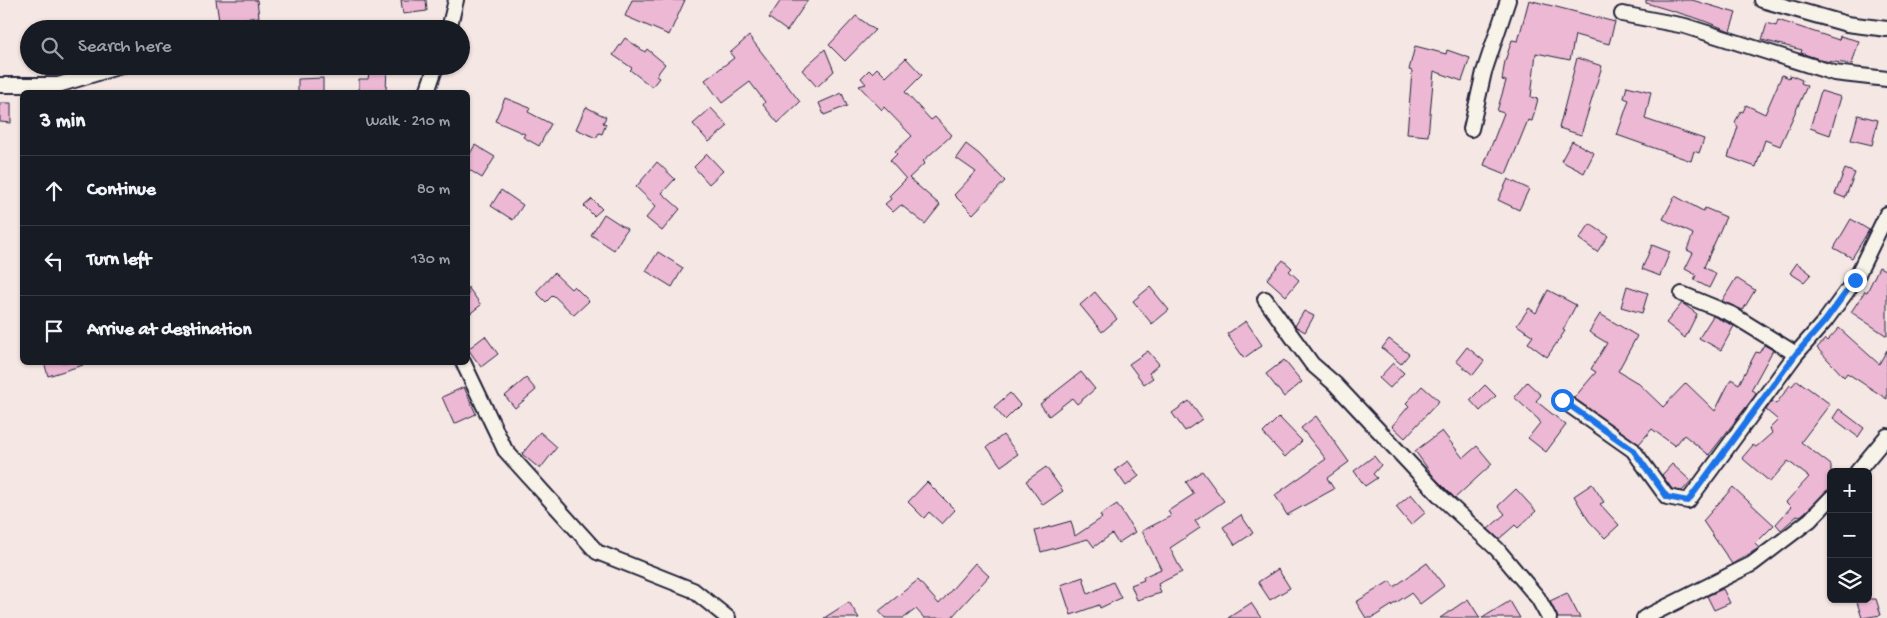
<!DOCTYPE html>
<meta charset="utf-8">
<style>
body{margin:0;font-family:"Gochi Hand",sans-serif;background:#20242c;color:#f1f3f6}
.controls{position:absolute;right:15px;bottom:15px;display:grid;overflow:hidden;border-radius:8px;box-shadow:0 1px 4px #0004}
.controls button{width:45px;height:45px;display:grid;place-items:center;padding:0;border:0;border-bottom:1px solid #363941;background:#171b24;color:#f1f3f6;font:25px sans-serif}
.stop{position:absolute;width:15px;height:15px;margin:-11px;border:4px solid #1a73e8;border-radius:50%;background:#fff}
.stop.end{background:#1a73e8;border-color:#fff;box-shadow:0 1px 5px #0008}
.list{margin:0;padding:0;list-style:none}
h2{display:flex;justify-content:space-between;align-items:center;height:65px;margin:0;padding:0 20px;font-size:21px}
h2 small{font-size:16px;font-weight:400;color:#9ea1a6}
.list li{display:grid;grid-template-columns:32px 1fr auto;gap:15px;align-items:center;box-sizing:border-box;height:70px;padding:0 20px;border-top:1px solid #363941}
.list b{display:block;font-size:19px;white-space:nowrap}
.list em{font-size:16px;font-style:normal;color:#9ea1a6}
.icon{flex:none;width:28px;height:28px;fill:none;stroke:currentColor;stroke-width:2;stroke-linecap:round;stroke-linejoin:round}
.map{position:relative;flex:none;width:1887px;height:618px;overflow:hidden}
.search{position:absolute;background:#171b24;box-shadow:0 1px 4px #0004;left:20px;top:20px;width:450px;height:55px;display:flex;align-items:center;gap:12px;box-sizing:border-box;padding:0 18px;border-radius:28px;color:#9ea1a6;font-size:19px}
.panel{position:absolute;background:#171b24;box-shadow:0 1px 4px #0004;left:20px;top:90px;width:450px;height:275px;border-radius:8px}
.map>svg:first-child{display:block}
</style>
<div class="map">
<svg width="1887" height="618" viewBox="0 0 1887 618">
<rect width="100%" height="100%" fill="#f5e7e4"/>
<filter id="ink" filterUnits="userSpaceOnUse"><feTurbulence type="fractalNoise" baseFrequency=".02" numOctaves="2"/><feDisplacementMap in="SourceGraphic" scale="10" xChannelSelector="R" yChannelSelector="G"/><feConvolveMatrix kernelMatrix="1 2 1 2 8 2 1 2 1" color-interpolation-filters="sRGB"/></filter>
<g filter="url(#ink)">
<!-- building -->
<path fill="#ecb8d4" stroke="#22223b" d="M 216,0 L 257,0 L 259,17 L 219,21 Z
M 401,0 L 426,0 L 427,11 L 403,14 Z
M 632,0 L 685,0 L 669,35 L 625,16 Z
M 781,0 L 808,0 L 787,31 L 769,18 Z
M 1529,0 L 1615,22 L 1609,44 L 1575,35 L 1570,60 L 1536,53 L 1531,97 L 1538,99 L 1532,121 L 1528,120 L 1506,174 L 1484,165 L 1504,113 L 1497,111 L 1506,81 L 1502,80 L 1505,61 L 1512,40 L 1518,41 Z
M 1646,0 L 1692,0 L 1736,13 L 1730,31 L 1699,19 L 1646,3 Z
M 856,16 L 875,30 L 845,61 L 829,45 Z
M 1778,20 L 1839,40 L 1840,36 L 1859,41 L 1852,64 L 1825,61 L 1801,53 L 1802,50 L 1762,40 L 1767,23 L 1776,26 Z
M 749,36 L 800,102 L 778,123 L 763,105 L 765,102 L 750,82 L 722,103 L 705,80 L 734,58 L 730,53 Z
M 625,38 L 645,52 L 647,49 L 665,64 L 656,76 L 659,78 L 652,87 L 630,70 L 632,68 L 613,55 Z
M 1415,46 L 1446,54 L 1447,50 L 1470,58 L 1462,81 L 1434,71 L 1428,136 L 1407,134 L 1412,71 L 1409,70 Z
M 825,49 L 834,71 L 817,87 L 802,70 Z
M 906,58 L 922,75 L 905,92 L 931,120 L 935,117 L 952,135 L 923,161 L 925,163 L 909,178 L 940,205 L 925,224 L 901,205 L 893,212 L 885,204 L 891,199 L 889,196 L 906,179 L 890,161 L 897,154 L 895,152 L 912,136 L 884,107 L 882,110 L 859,86 L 866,84 L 861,78 L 869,70 L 872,73 L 877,68 L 886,77 Z
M 1577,58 L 1602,66 L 1581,135 L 1559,128 Z
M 370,66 L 387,66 L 386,92 L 359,92 L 359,79 L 368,79 Z
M 1782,75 L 1789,78 L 1790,75 L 1802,80 L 1801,83 L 1807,86 L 1780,146 L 1765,140 L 1756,167 L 1728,157 L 1738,127 L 1735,122 L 1741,111 L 1743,112 L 1746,105 L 1765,114 Z
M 323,78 L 323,92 L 298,92 L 298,79 Z
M 1627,86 L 1651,92 L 1645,119 L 1704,139 L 1699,153 L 1694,151 L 1691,161 L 1617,135 L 1629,100 L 1624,98 Z
M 1821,91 L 1841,97 L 1830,135 L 1810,128 Z
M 842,93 L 847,106 L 824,115 L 819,103 Z
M 505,98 L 530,108 L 528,112 L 551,124 L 539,146 L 523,137 L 525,134 L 495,121 Z
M 0,103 L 11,103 L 11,123 L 0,122 Z
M 586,107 L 606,117 L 603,123 L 606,124 L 602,134 L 599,133 L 596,138 L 576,129 Z
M 711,108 L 728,126 L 709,142 L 693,124 Z
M 1858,115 L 1878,120 L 1872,145 L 1851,140 Z
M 1572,141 L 1594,153 L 1584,173 L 1561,161 Z
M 966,144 L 979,154 L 1005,181 L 973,214 L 954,195 L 976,172 L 956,158 Z
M 475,145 L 495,157 L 482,178 L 468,169 L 468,157 Z
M 707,154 L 723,171 L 709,184 L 694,167 Z
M 657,162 L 675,179 L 662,193 L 680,209 L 662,231 L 646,218 L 656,206 L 636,187 Z
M 1845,169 L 1855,173 L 1845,198 L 1835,194 Z
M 1508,179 L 1529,189 L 1519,210 L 1498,200 Z
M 501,190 L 523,205 L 513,220 L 491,206 Z
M 1675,196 L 1703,211 L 1705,208 L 1726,217 L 1704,267 L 1716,274 L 1709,288 L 1694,280 L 1696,275 L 1685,269 L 1693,253 L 1687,250 L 1693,234 L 1663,219 Z
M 592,199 L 602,209 L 594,216 L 584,206 Z
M 604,214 L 627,229 L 614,250 L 591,235 Z
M 1851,219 L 1869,230 L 1852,258 L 1834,248 Z
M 1590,224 L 1608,236 L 1597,252 L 1579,239 Z
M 1652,245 L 1670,252 L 1660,276 L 1642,269 Z
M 658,252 L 683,268 L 672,287 L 646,271 Z
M 1283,260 L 1292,268 L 1289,271 L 1299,280 L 1286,296 L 1267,279 Z
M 1797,263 L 1811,274 L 1804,282 L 1790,273 Z
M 1879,267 L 1887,271 L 1887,336 L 1851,312 L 1865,291 L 1867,292 Z
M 554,273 L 571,289 L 574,286 L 589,301 L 574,315 L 553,295 L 546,302 L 536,292 Z
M 1736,278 L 1755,290 L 1743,310 L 1722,301 Z
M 1627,286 L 1648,293 L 1642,313 L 1621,307 Z
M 468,287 L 481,305 L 468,315 Z
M 1150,287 L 1169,310 L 1152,324 L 1133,301 Z
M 1548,290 L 1576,305 L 1563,330 L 1565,331 L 1547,357 L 1528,343 L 1533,336 L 1517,325 L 1529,308 L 1536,313 Z
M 1095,292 L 1117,319 L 1102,332 L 1080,305 Z
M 1682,303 L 1697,314 L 1685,338 L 1666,323 Z
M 1304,311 L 1314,316 L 1305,332 L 1295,326 Z
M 1600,314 L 1637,336 L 1618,371 L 1638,383 L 1663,407 L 1686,383 L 1715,411 L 1731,379 L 1739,384 L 1756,352 L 1759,353 L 1764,345 L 1773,350 L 1751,390 L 1757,393 L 1709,455 L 1684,435 L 1675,446 L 1652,429 L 1639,444 L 1574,398 L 1596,372 L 1591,369 L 1607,343 L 1589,332 Z
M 1713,316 L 1734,326 L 1721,350 L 1699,338 Z
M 1246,321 L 1262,345 L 1244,358 L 1227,334 Z
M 1839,328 L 1879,364 L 1887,350 L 1887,399 L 1847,373 L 1844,377 L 1817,348 L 1825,339 L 1827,341 Z
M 485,336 L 498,354 L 481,367 L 468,349 Z
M 1389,339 L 1409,354 L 1401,364 L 1382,348 Z
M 1467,347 L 1484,361 L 1473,375 L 1456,361 Z
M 1148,351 L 1159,364 L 1149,373 L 1153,378 L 1144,384 L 1129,364 Z
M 1284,360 L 1302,382 L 1284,397 L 1266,374 Z
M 44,362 L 83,362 L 83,365 L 48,376 Z
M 1393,363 L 1404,373 L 1390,388 L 1379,378 Z
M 1081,372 L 1095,389 L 1077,404 L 1072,398 L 1049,416 L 1040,404 Z
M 526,378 L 536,390 L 515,408 L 505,396 Z
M 1797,380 L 1830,404 L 1801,442 L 1831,465 L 1831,489 L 1804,513 L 1800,516 L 1798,515 L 1781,530 L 1776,524 L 1791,507 L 1786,502 L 1809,477 L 1788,461 L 1770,482 L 1742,458 L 1753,445 L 1756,447 L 1772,433 L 1770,428 L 1778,420 L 1766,410 L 1772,401 L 1776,404 L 1790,385 L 1792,386 Z
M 1527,382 L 1541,395 L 1536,401 L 1566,425 L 1546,452 L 1528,438 L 1540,423 L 1539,420 L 1514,397 Z
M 1485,385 L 1496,396 L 1480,411 L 1470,400 Z
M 1422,386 L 1439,401 L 1405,438 L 1392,426 L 1409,406 L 1406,403 Z
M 464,387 L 476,414 L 454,424 L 442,397 Z
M 1010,393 L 1020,405 L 1005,420 L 994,407 Z
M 1189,401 L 1202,419 L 1185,431 L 1172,413 Z
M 1839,409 L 1864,428 L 1858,437 L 1833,418 Z
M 1316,416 L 1349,462 L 1327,478 L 1334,489 L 1287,515 L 1275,495 L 1326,459 L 1301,428 Z
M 1279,417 L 1302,441 L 1285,457 L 1263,433 Z
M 1442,431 L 1463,458 L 1477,446 L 1492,464 L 1455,498 L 1434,477 L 1415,451 Z
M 540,432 L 557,447 L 540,469 L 522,454 Z
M 1003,435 L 1018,454 L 1001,466 L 987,447 Z
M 1374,456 L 1381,465 L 1373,474 L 1377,478 L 1365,486 L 1354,471 Z
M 1128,461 L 1139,476 L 1126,486 L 1115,470 Z
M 1672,464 L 1691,481 L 1682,491 L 1672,489 L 1662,475 Z
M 1046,467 L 1063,491 L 1043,505 L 1026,481 Z
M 1202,471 L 1224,501 L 1195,521 L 1200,528 L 1170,548 L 1182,572 L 1158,584 L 1161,593 L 1137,600 L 1131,585 L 1144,580 L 1143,577 L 1161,569 L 1142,531 L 1171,516 L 1168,511 L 1194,494 L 1186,482 Z
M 927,482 L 955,510 L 942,524 L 929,512 L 924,518 L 908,502 Z
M 1592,484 L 1604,502 L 1600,504 L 1619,525 L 1605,538 L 1589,521 L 1574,496 Z
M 1733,487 L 1774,525 L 1755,544 L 1759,548 L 1732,564 L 1703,521 Z
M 1516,489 L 1536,511 L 1518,528 L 1515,525 L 1499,539 L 1488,529 L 1505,514 L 1498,506 Z
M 1411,494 L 1426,512 L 1411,525 L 1396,507 Z
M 1117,504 L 1135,532 L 1118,543 L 1112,534 L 1094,547 L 1088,539 L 1041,552 L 1035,531 L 1071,521 L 1075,536 L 1102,518 L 1100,515 Z
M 1241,515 L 1253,533 L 1235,545 L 1223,527 Z
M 975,563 L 989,576 L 951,618 L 924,618 L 916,609 L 904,618 L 885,618 L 879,611 L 918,580 L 939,604 Z
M 1427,563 L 1444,586 L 1420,604 L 1411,593 L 1372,618 L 1366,618 L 1356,602 L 1390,581 L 1394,587 Z
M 1278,569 L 1290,588 L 1270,600 L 1258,582 Z
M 1083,577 L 1088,594 L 1113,582 L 1121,598 L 1100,608 L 1099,605 L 1071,615 L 1061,585 Z
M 1723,589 L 1730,603 L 1714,610 L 1707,596 Z
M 1567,593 L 1580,618 L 1558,618 L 1550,601 Z
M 1468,599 L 1480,618 L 1440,618 Z
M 1856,599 L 1876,599 L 1881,615 L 1862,618 Z
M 1510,601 L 1520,618 L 1482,618 Z
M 849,602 L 859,618 L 824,618 Z
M 1251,603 L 1261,618 L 1228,618 Z"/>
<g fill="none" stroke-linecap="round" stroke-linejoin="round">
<defs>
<path id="street" d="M 1762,0 L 1847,24 L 1887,29
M 1622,14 L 1685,26 L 1834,73 L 1887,79
M 449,29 L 456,0
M 0,85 L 58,85 L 121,66
M 427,92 L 436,66
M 1471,129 L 1484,72 L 1508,0
M 1682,294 L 1731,314 L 1796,354
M 1265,299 L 1312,364 L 1335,384 L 1441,497 L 1497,549 L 1538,598 L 1549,618
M 463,362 L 505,450 L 597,552 L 693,590 L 728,618
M 1562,400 L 1633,450 L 1667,497 L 1688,501 L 1796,354 L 1825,321 L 1855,280 L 1887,214
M 1857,472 L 1887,436
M 1644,618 L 1752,564 L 1810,520 L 1831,498"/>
</defs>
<!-- street casing -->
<use href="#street" stroke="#22223b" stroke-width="18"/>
<!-- street -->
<use href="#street" stroke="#f7f3e8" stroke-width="14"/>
</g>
</g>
<g fill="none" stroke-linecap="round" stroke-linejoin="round" filter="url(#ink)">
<!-- route -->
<path stroke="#1a73e8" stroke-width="6" d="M 1562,400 L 1633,450 L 1667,497 L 1688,501 L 1796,354 L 1825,321 L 1855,280"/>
</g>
</svg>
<div class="controls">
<button>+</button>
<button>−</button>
<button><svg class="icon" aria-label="layers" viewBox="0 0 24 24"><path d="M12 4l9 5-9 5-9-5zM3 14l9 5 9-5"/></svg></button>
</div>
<div class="stop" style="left:1562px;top:400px"></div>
<div class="stop end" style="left:1855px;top:280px"></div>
<div class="search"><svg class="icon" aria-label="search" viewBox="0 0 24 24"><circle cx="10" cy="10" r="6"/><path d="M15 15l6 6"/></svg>Search here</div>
<section class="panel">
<h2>3 min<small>Walk · 210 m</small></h2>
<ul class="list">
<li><svg class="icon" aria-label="ahead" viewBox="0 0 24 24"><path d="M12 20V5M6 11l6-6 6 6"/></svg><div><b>Continue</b></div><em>80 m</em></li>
<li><svg class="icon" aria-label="left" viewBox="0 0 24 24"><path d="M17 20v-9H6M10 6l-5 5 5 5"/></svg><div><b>Turn left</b></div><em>130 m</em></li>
<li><svg class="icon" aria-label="arrive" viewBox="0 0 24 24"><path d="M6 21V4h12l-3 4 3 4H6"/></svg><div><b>Arrive at destination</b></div></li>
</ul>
</section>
</div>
